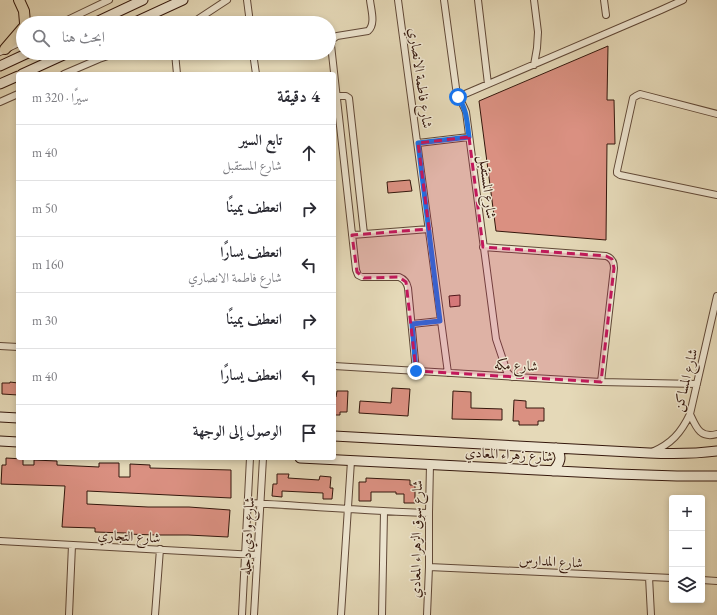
<!DOCTYPE html>
<html lang="ar">
<meta charset="utf-8">
<style>
body{margin:0;font-family:"EB Garamond",Amiri,serif;background:#f2f2f3;color:#2b2b33;direction:rtl}
.controls{position:absolute;right:12px;bottom:12px;display:grid;overflow:hidden;border-radius:4px;box-shadow:0 2px 6px #0003}
.controls button{width:36px;height:36px;display:grid;place-items:center;padding:0;border:0;border-bottom:1px solid #e1e1e2;background:#fff;color:#2b2b33;font:20px sans-serif}
.stop{position:absolute;width:12px;height:12px;margin:-9px;border:3px solid #1a73e8;border-radius:50%;background:#fff}
.stop.end{background:#1a73e8;border-color:#fff;box-shadow:0 1px 4px #0008}
.list{margin:0;padding:0;list-style:none}
h2{display:flex;justify-content:space-between;align-items:center;height:52px;margin:0;padding:0 16px;font-size:17px}
h2 small{font-size:13px;font-weight:400;color:#7c7c81}
.list li{display:grid;grid-template-columns:26px 1fr auto;gap:12px;align-items:center;box-sizing:border-box;height:56px;padding:0 16px;border-top:1px solid #e1e1e2}
.list b{display:block;font-size:15px;white-space:nowrap}
.list p{margin:0;font-size:13px;white-space:nowrap;color:#7c7c81}
.list em{font-size:13px;font-style:normal;color:#7c7c81}
.icon{flex:none;width:22px;height:22px;fill:none;stroke:currentColor;stroke-width:2;stroke-linecap:round;stroke-linejoin:round}
.map{position:relative;flex:none;width:717px;height:615px;overflow:hidden;direction:ltr}
.search{position:absolute;background:#fff;box-shadow:0 2px 6px #0003;left:16px;top:16px;width:320px;height:44px;display:flex;align-items:center;gap:10px;box-sizing:border-box;padding:0 14px;border-radius:22px;color:#7c7c81;font-size:15px}
.panel{position:absolute;background:#fff;box-shadow:0 2px 6px #0003;left:16px;top:72px;width:320px;height:388px;border-radius:4px;direction:rtl}
.map>svg:first-child{display:block}
</style>
<div class="map">
<svg width="717" height="615" viewBox="0 0 717 615">
<rect width="100%" height="100%" fill="#e5d9b8"/>
<filter id="stains"><feTurbulence type="fractalNoise" baseFrequency=".005" numOctaves="4"/><feColorMatrix values="0 0 0 0 .2 0 0 0 0 .09 0 0 0 0 .02 0 0 0 .5 -.17"/></filter>
<radialGradient id="worn" r=".72"><stop offset=".6" stop-color="#630" stop-opacity="0"/><stop offset="1" stop-color="#630" stop-opacity=".3"/></radialGradient>
<!-- building -->
<path fill="#da9081" stroke="#34170c" d="M 608,46 L 607,100 L 614,100 L 615,144 L 607,144 L 606,240 L 496,231 L 479,101 Z
M 410,180 L 412,191 L 388,193 L 387,182 Z
M 460,295 L 460,306 L 450,307 L 449,296 Z
M 10,382 L 18,383 L 18,395 L 2,394 L 2,383 L 10,383 Z
M 392,388 L 410,389 L 408,416 L 359,413 L 360,401 L 391,403 Z
M 337,391 L 348,391 L 347,412 L 340,412 L 340,415 L 334,415 L 334,397 L 336,397 Z
M 453,391 L 471,392 L 471,408 L 502,409 L 502,420 L 452,419 Z
M 514,400 L 526,401 L 526,408 L 544,408 L 544,421 L 538,421 L 538,425 L 519,425 L 519,421 L 513,421 Z
M 6,458 L 23,459 L 23,465 L 34,465 L 34,460 L 57,461 L 57,465 L 99,467 L 99,463 L 119,463 L 119,477 L 130,477 L 130,464 L 150,465 L 150,468 L 231,470 L 231,498 L 87,491 L 87,504 L 148,507 L 189,507 L 230,510 L 228,537 L 188,535 L 156,535 L 126,534 L 126,533 L 95,532 L 95,528 L 62,527 L 65,486 L 1,484 L 2,465 L 6,465 Z
M 277,474 L 289,474 L 288,478 L 319,480 L 320,476 L 331,477 L 330,488 L 333,488 L 332,499 L 323,499 L 323,493 L 282,491 L 282,497 L 272,496 L 273,484 L 277,484 Z
M 366,478 L 410,480 L 410,485 L 415,485 L 415,503 L 404,503 L 404,494 L 396,494 L 396,492 L 371,492 L 371,501 L 359,501 L 359,482 L 366,482 Z"/>
<g fill="none" stroke-linecap="round" stroke-linejoin="round">
<defs>
<path id="minor" d="M 247,0 L 250,23
M 370,0 C 371,10 376,24 368,31 L 337,36 L 332,40 L 331,45 L 356,270 L 358,275 L 362,277 L 399,277 C 404,279 407,283 408,288 L 416,371
M 398,0 L 448,373
M 444,0 L 456,88 C 458,97 463,104 466,112 L 496,339 L 507,372 L 512,377
M 478,0 L 488,84
M 604,0 L 606,15
M 61,23 L 109,0
M 192,23 L 227,0
M 0,52 L 23,41
M 175,53 L 177,74
M 253,53 L 256,74
M 534,65 L 537,48 L 538,32 L 534,0
M 64,74 L 99,59 L 117,53
M 337,96 L 346,96 L 349,98 L 364,234
M 458,97 L 661,10 L 683,0
M 0,102 L 18,94
M 717,114 L 640,94 L 636,96 L 633,98 L 617,171 L 617,173 L 620,175 L 717,195
M 418,143 L 469,137
M 352,235 L 429,229
M 483,247 L 606,256 C 612,258 614,262 614,268 L 601,382
M 412,324 L 440,321
M 0,346 L 18,347
M 334,366 L 601,382 L 697,384
M 690,414 C 696,427 700,439 717,434
M 652,452 C 671,444 681,433 690,414 L 717,296
M 248,503 C 308,506 368,511 429,513
M 0,541 L 257,555
M 429,567 L 672,578
M 649,577 L 651,615
M 702,580 L 717,581
M 69,615 L 72,545
M 155,615 L 160,549
M 242,615 L 250,458
M 254,615 L 263,458
M 341,615 L 351,461
M 382,615 L 384,512
M 427,615 L 429,567 L 429,513 L 430,464"/>
<path id="secondary" d="M 94,23 L 143,0
M 133,23 L 183,0
M 0,66 L 28,53
M 22,74 L 68,53
M 0,84 L 18,76
M 0,417 L 18,418
M 334,436 L 649,453 C 672,454 694,454 717,451
M 0,441 L 18,442
M 300,458 L 617,474 L 677,476 L 717,476
M 553,471 C 560,463 563,457 556,448"/>
<path id="primary" d="M 19,0 L 24,11 L 25,23
M 5,49 L 23,28"/>
</defs>
<!-- minor casing -->
<use href="#minor" stroke="#604837" stroke-width="8"/>
<!-- secondary casing -->
<use href="#secondary" stroke="#34170c" stroke-width="11"/>
<!-- primary casing -->
<use href="#primary" stroke="#34170c" stroke-width="12"/>
<!-- minor -->
<use href="#minor" stroke="#eee6d1" stroke-width="6"/>
<!-- secondary -->
<use href="#secondary" stroke="#eee6d1" stroke-width="9"/>
<!-- primary -->
<use href="#primary" stroke="#e5d9b8" stroke-width="10"/>
</g>
<g fill="none" stroke-linecap="round" stroke-linejoin="round">
<!-- route -->
<path stroke="#1a73e8" stroke-width="5" d="M 416,371 L 412,324 L 440,321 L 418,143 L 469,137 C 467,123 467,109 458,97"/>
</g>
<!-- marked area -->
<path fill="#c2185b" fill-opacity="0.2" stroke="#c2185b" stroke-width="3" stroke-dasharray="8 5" stroke-linejoin="round" d="M 469,137 L 483,247 L 606,256 L 612,259 L 614,268 L 601,382 L 416,371 L 406,282 L 399,277 L 364,278 L 357,272 L 352,235 L 429,229 L 418,143 Z"/>
<g text-anchor="middle" dominant-baseline="central" stroke-width="3" stroke-linejoin="round" paint-order="stroke">
<!-- street labels -->
<g font-size="14" fill="#34170c" stroke="#eee6d1">
<text transform="translate(421 78) rotate(82)">شارع فاطمة الانصاري</text>
<text transform="translate(488 187) rotate(83)">شارع المستقبل</text>
<text transform="translate(516 365) rotate(3)">شارع مكه</text>
<text transform="translate(685 380) rotate(-76)">شارع المساكن</text>
<text transform="translate(509 454) rotate(3)">شارع زهراء المعادي</text>
<text transform="translate(129 536) rotate(3)">شارع التجاري</text>
<text transform="translate(247 536) rotate(-87)">شارع وادي دجله</text>
<text transform="translate(416 539) rotate(-89)">شارع سوق الزهراء المعادي</text>
<text transform="translate(551 561) rotate(3)">شارع المدارس</text>
</g>
</g>
<rect width="100%" height="100%" filter="url(#stains)"/>
<rect width="100%" height="100%" fill="url(#worn)"/>
</svg>
<div class="controls">
<button>+</button>
<button>−</button>
<button><svg class="icon" aria-label="layers" viewBox="0 0 24 24"><path d="M12 4l9 5-9 5-9-5zM3 14l9 5 9-5"/></svg></button>
</div>
<div class="stop" style="left:458px;top:97px"></div>
<div class="stop end" style="left:416px;top:371px"></div>
<div class="search"><svg class="icon" aria-label="search" viewBox="0 0 24 24"><circle cx="10" cy="10" r="6"/><path d="M15 15l6 6"/></svg>ابحث هنا</div>
<section class="panel">
<h2>4 دقيقة<small>سيرًا · 320 m</small></h2>
<ul class="list">
<li><svg class="icon" aria-label="ahead" viewBox="0 0 24 24"><path d="M12 20V5M6 11l6-6 6 6"/></svg><div><b>تابع السير</b><p>شارع المستقبل</p></div><em>40 m</em></li>
<li><svg class="icon" aria-label="right" viewBox="0 0 24 24"><path d="M7 20v-9h11M14 6l5 5-5 5"/></svg><div><b>انعطف يمينًا</b></div><em>50 m</em></li>
<li><svg class="icon" aria-label="left" viewBox="0 0 24 24"><path d="M17 20v-9H6M10 6l-5 5 5 5"/></svg><div><b>انعطف يسارًا</b><p>شارع فاطمة الانصاري</p></div><em>160 m</em></li>
<li><svg class="icon" aria-label="right" viewBox="0 0 24 24"><path d="M7 20v-9h11M14 6l5 5-5 5"/></svg><div><b>انعطف يمينًا</b></div><em>30 m</em></li>
<li><svg class="icon" aria-label="left" viewBox="0 0 24 24"><path d="M17 20v-9H6M10 6l-5 5 5 5"/></svg><div><b>انعطف يسارًا</b></div><em>40 m</em></li>
<li><svg class="icon" aria-label="arrive" viewBox="0 0 24 24"><path d="M6 21V4h12l-3 4 3 4H6"/></svg><div><b>الوصول إلى الوجهة</b></div></li>
</ul>
</section>
</div>
